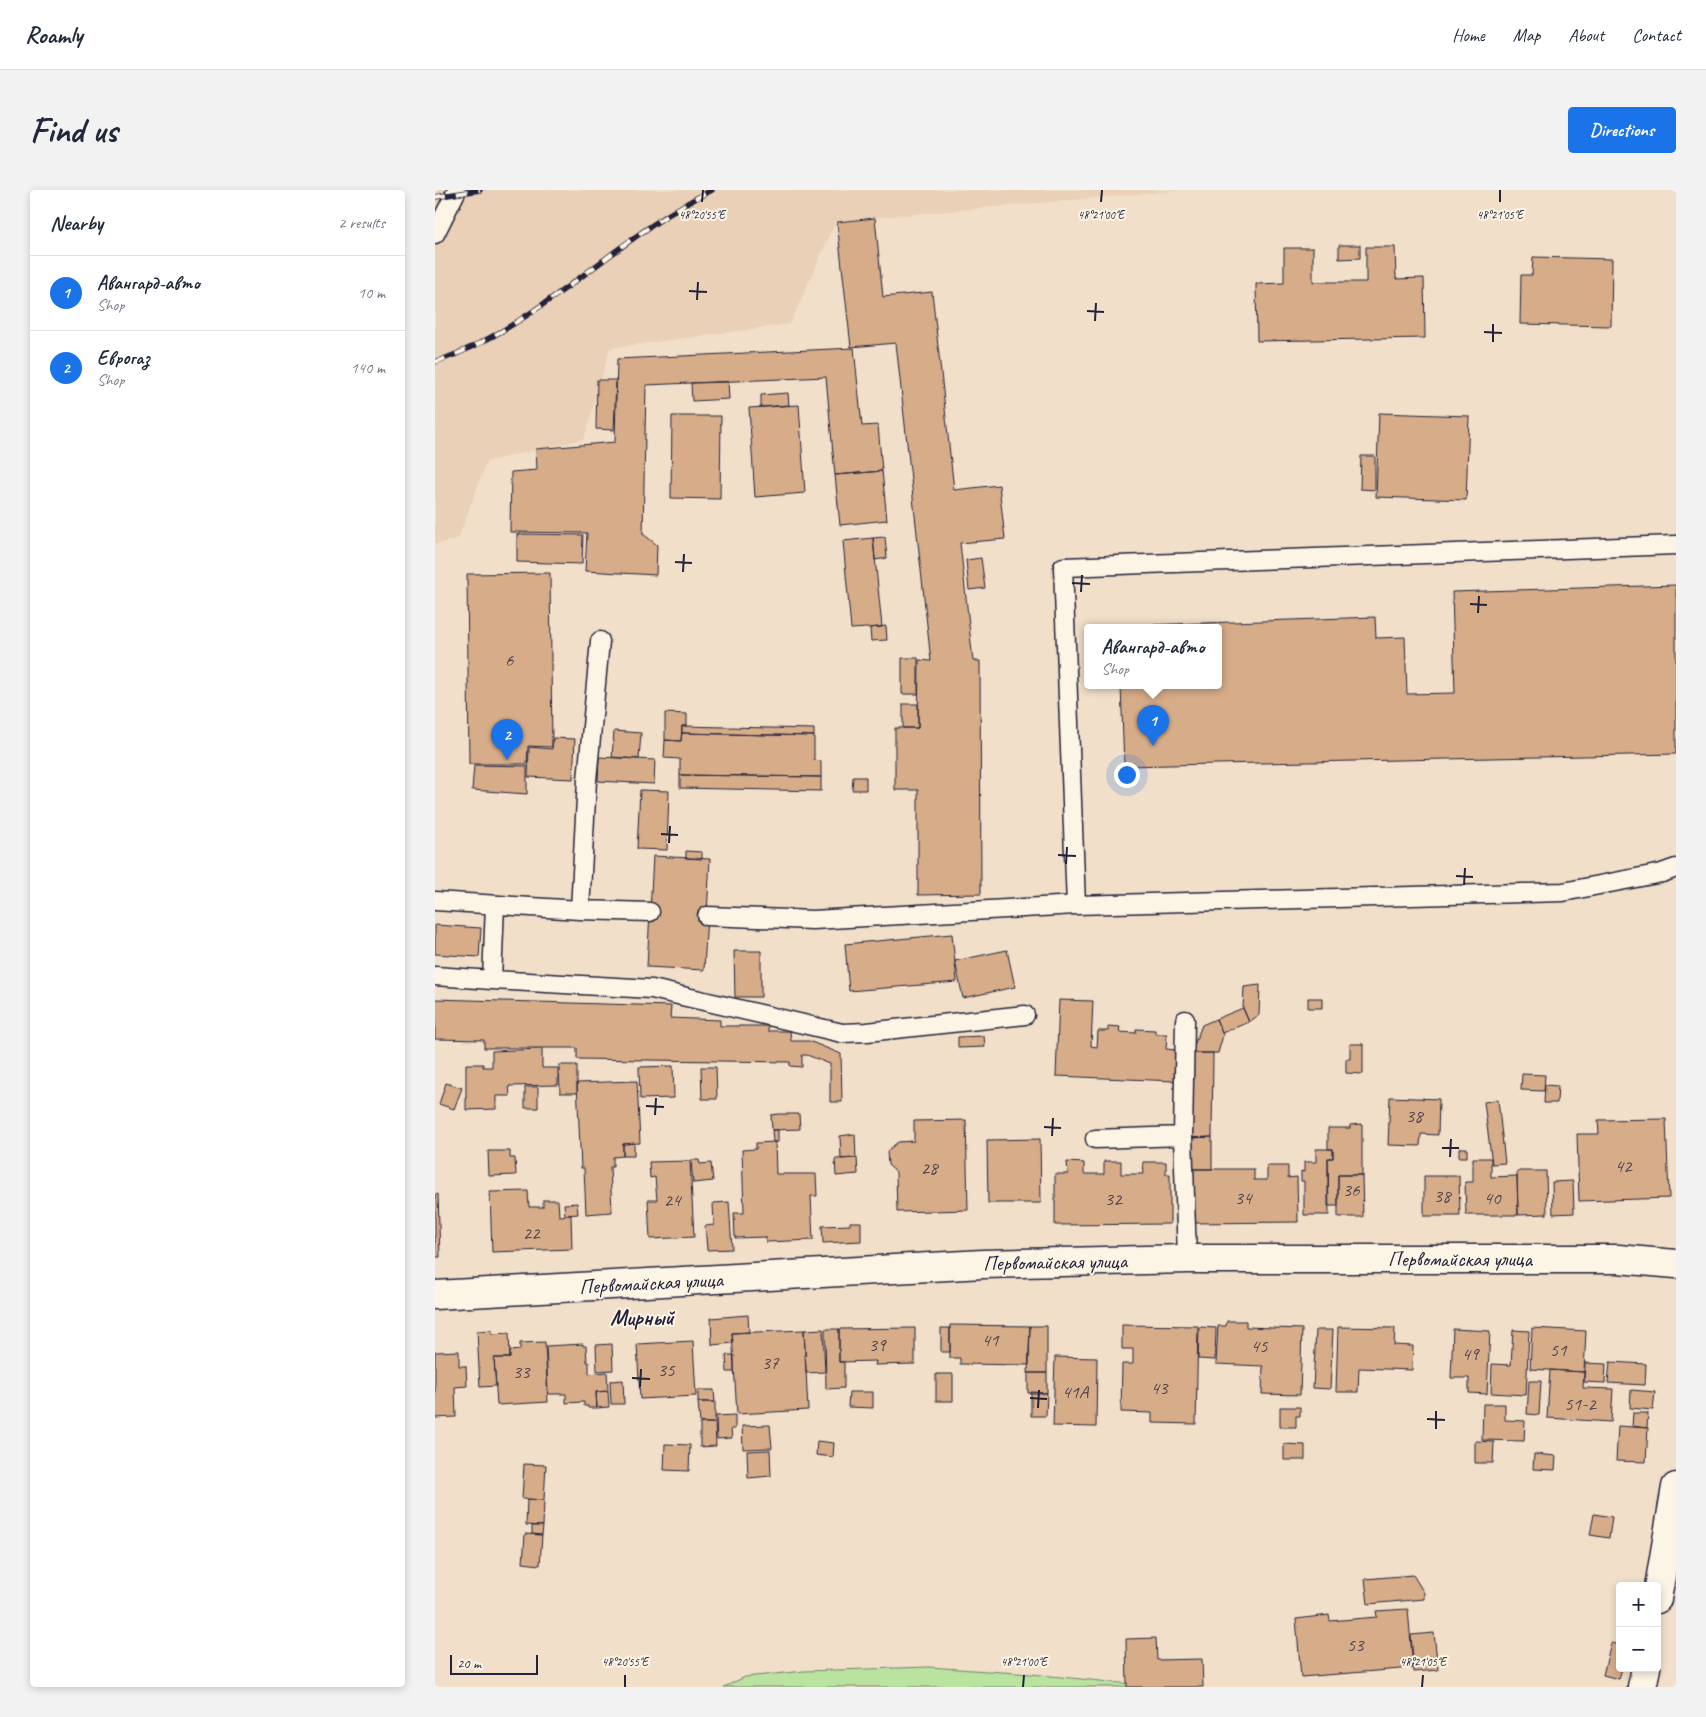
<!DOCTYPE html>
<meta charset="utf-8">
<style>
body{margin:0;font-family:Caveat,sans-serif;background:#f2f2f3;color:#1f2937}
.controls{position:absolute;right:15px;bottom:15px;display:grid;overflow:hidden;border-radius:5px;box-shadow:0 2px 8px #0003}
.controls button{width:45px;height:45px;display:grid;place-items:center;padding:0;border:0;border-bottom:1px solid #e0e1e3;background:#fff;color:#1f2937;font:25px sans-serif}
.scale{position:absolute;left:15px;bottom:12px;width:88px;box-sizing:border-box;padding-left:5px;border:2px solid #22223b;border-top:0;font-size:14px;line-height:18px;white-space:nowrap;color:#22223b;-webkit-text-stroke:4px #fcf5e5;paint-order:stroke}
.you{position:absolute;left:691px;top:584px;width:18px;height:18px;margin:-12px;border:4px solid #fff;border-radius:50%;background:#1a73e8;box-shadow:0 0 0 8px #1a73e833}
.badge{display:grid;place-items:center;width:32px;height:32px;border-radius:50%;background:#1a73e8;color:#fff;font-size:16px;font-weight:700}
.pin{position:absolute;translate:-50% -41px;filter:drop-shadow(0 1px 2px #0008)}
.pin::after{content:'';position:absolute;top:26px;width:18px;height:15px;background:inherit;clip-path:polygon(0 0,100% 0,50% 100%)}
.popup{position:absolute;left:649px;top:434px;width:138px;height:65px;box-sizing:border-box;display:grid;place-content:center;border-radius:5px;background:#fff;filter:drop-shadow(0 1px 4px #0005);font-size:16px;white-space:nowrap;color:#747a83}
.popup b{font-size:19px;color:#1f2937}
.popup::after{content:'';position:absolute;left:50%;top:100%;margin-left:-10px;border:10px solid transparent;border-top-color:#fff}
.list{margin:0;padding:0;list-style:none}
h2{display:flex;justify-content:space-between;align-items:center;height:65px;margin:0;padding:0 20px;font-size:21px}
h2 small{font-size:16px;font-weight:400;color:#747a83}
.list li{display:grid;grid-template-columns:32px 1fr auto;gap:15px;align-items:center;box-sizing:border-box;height:75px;padding:0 20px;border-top:1px solid #e0e1e3}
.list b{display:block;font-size:19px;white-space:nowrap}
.list p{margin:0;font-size:16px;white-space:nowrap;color:#747a83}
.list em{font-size:16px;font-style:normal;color:#747a83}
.map{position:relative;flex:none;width:1241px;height:1497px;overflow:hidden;border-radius:5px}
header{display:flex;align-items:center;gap:30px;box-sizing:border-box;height:70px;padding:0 25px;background:#fff;border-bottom:1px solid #e0e1e3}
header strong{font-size:24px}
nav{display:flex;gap:28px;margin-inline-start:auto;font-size:18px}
.intro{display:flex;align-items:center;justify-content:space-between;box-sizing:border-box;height:120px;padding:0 30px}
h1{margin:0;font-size:35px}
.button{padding:12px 22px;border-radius:5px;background:#1a73e8;color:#fff;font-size:18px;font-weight:700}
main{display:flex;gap:30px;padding:0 30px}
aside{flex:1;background:#fff;border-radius:5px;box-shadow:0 2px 8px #0003}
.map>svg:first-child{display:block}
</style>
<header>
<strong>Roamly</strong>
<nav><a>Home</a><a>Map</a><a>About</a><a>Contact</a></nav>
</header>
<div class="intro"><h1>Find us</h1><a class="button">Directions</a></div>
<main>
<aside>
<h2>Nearby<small>2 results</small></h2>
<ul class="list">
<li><span class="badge">1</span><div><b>Авангард-авто</b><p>Shop</p></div><em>10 m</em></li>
<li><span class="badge">2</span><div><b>Еврогаз</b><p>Shop</p></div><em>140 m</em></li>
</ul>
</aside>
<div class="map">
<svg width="1241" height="1497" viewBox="0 0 1241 1497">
<rect width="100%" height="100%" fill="#f1dfc9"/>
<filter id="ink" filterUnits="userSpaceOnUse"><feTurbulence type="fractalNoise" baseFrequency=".02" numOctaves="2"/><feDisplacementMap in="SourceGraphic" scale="10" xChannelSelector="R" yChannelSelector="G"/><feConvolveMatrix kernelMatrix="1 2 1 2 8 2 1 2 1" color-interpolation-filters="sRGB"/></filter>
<g filter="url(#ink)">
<!-- built -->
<path fill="#e9d0b6" d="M 0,0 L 747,0 L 401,31 L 355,134 L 175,158 L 149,249 L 52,271 L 23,349 L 0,354 Z"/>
<!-- green -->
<path fill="#bae39f" stroke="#6e826d" d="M 494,1477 L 596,1484 L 725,1497 L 289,1497 L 310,1487 L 370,1481 Z"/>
<!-- building -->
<path fill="#d7ac89" stroke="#22223b" d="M 440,28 L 448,107 L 497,102 L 519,300 L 564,295 L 570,349 L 525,353 L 538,471 L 545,471 L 546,704 L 483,705 L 483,600 L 460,600 L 460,538 L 483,538 L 484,470 L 496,471 L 461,153 L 416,157 L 402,32 Z
M 904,55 L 925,55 L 925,68 L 904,69 Z
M 931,57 L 960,57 L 961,89 L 989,88 L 990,148 L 822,151 L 821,94 L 849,93 L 849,58 L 878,58 L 878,92 L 931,92 Z
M 1098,67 L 1177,69 L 1176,136 L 1085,134 L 1086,85 L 1097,85 Z
M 419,158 L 427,236 L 443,235 L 447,281 L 400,285 L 391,187 L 211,195 L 208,344 L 222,355 L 221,385 L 150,381 L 152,343 L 75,342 L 76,282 L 102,280 L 101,259 L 180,252 L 182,169 Z
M 162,190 L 181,190 L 179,240 L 161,239 Z
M 293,192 L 294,209 L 257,211 L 256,193 Z
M 353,203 L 354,215 L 326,217 L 326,205 Z
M 364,215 L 370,303 L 320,307 L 314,218 Z
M 944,223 L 1034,226 L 1031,310 L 941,307 Z
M 237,226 L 286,226 L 285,309 L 236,308 Z
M 926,266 L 940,266 L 940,300 L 925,299 Z
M 447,281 L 452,330 L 405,335 L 400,285 Z
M 82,344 L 148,345 L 147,374 L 82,372 Z
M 450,347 L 452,368 L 440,370 L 438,348 Z
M 438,348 L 447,437 L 416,439 L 408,351 Z
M 546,368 L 550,398 L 534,400 L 531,370 Z
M 115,383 L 117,557 L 93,556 L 92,574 L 34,574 L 32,384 Z
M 1241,395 L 1241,564 L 689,576 L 686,495 L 783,495 L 783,437 L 684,436 L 940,427 L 941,448 L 970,447 L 972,504 L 1020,503 L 1017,402 Z
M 451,436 L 452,450 L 436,451 L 435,438 Z
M 467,468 L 483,468 L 483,504 L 467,504 Z
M 468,514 L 483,514 L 483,538 L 468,538 Z
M 230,523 L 252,524 L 252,536 L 247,536 L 246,551 L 230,550 Z
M 247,536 L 379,539 L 379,546 L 247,543 Z
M 179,541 L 206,543 L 204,569 L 177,567 Z
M 247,543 L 379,546 L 379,570 L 386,571 L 386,587 L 245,585 L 245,569 L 229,568 L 230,550 L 246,551 Z
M 118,548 L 140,549 L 138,589 L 93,587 L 94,557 L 117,559 Z
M 164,567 L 220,570 L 219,594 L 163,591 Z
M 39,575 L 92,576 L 92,604 L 37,600 Z
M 245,585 L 386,587 L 386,601 L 245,598 Z
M 418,587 L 431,587 L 431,600 L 417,600 Z
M 205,600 L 234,601 L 232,660 L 202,659 Z
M 251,661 L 267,662 L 267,669 L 251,668 Z
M 218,666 L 275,669 L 269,780 L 212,777 Z
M 0,735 L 46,738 L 44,767 L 0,764 Z
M 517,744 L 522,792 L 414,801 L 410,754 Z
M 572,760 L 580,797 L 528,808 L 520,771 Z
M 299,761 L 326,761 L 326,807 L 300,807 Z
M 825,795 L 824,825 L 814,832 L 808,818 L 809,797 Z
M 873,808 L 887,808 L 887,818 L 873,818 Z
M 0,809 L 236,816 L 235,828 L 285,830 L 285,836 L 333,836 L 333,841 L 355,841 L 356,851 L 374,851 L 406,864 L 407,912 L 395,912 L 395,874 L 372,865 L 367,865 L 367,877 L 355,876 L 355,872 L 142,869 L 142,858 L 49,858 L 49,850 L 0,849 Z
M 624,810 L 658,811 L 656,856 L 662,857 L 663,841 L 673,841 L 673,836 L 685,837 L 684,842 L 701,843 L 701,839 L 720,840 L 720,844 L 732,844 L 731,859 L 741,860 L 740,891 L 621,886 Z
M 808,818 L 814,832 L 787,843 L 781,829 Z
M 781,829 L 788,845 L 783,863 L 756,863 L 767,835 Z
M 549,846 L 550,857 L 523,858 L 523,847 Z
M 915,854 L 928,854 L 928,884 L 911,883 L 911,869 L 915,869 Z
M 107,859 L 107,878 L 123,878 L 123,895 L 74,896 L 75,906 L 61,906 L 61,919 L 31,920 L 31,874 L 48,874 L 48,877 L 57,877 L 57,861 Z
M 756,863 L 778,863 L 777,947 L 754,948 Z
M 124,875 L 142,875 L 142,903 L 125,903 Z
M 238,876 L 239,908 L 205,909 L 204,877 Z
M 266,877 L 281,877 L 282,909 L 267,909 Z
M 1087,884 L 1110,885 L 1109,901 L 1086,900 Z
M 202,891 L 205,953 L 188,954 L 188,966 L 178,967 L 178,977 L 175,977 L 177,1022 L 151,1024 L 149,978 L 146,978 L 142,893 Z
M 11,893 L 27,898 L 19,919 L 4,914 Z
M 1110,895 L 1123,896 L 1122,913 L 1109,913 Z
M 90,897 L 103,897 L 103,918 L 90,918 Z
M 955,907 L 1004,909 L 1003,945 L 986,944 L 985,956 L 953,955 Z
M 1063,910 L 1070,973 L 1057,974 L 1049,912 Z
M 344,924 L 364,924 L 365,939 L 337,940 L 336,925 Z
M 1231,929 L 1234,1008 L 1144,1011 L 1142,944 L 1164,944 L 1163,930 Z
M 531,930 L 533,1020 L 462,1022 L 461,982 L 453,975 L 452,961 L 463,952 L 479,951 L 479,931 Z
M 927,934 L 927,985 L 903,985 L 903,1016 L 893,1016 L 893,968 L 898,968 L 898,959 L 893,959 L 893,938 L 915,938 L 915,935 Z
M 337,940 L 343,940 L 343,952 L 338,952 Z
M 420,944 L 421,968 L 406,969 L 405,946 Z
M 777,947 L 777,979 L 754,979 L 754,948 Z
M 605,949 L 606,1013 L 553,1013 L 552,950 Z
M 340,952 L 341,984 L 381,984 L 382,1006 L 376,1006 L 378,1050 L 331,1052 L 331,1047 L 300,1048 L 299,1023 L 309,1023 L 307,960 L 321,959 L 321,953 Z
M 199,953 L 199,966 L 188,966 L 188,954 Z
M 1024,958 L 1032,958 L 1032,967 L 1024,967 Z
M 881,959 L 898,959 L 898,968 L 893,968 L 894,1025 L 869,1025 L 869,991 L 866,991 L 866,981 L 869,982 L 869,972 L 881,972 Z
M 53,961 L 75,961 L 75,968 L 80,968 L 81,985 L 54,986 Z
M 422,968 L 423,984 L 401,986 L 400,969 Z
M 1038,968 L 1056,968 L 1056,987 L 1082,986 L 1083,1025 L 1031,1025 L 1030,992 L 1038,992 Z
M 256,970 L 264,970 L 265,974 L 276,973 L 278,991 L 258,993 Z
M 255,971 L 259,1047 L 215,1049 L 213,1010 L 222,1010 L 220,987 L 215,988 L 214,972 Z
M 669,971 L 686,971 L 686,984 L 709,984 L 708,972 L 731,972 L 731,984 L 735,984 L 735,1034 L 620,1035 L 620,984 L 633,984 L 632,972 L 649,973 L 649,984 L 669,984 Z
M 832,976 L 853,976 L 853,988 L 862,987 L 863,1032 L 754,1033 L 754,979 L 819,979 L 819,990 L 832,990 Z
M 1082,981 L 1111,981 L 1112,1024 L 1083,1025 Z
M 903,985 L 927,985 L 928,1027 L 903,1027 Z
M 989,986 L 1024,986 L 1025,1026 L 989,1026 Z
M 1138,991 L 1139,1023 L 1118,1024 L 1117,992 Z
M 93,1001 L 94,1017 L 108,1017 L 108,1010 L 123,1010 L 124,1026 L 136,1025 L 137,1059 L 57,1062 L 55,1002 Z
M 3,1004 L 5,1067 L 0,1067 L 0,1005 Z
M 294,1012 L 297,1059 L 272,1060 L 270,1036 L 279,1035 L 278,1013 Z
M 142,1013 L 143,1024 L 130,1025 L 129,1014 Z
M 415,1032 L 426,1032 L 426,1051 L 388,1053 L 387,1036 L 415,1035 Z
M 313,1125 L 314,1142 L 297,1143 L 298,1153 L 277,1155 L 276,1128 Z
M 792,1131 L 811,1131 L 811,1137 L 867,1139 L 865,1205 L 827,1204 L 828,1176 L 781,1174 L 783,1136 L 791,1136 Z
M 515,1135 L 595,1136 L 594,1175 L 525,1174 L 525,1168 L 515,1168 Z
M 687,1135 L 763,1136 L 761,1234 L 717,1233 L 717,1223 L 686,1222 L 687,1174 L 698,1174 L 698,1159 L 687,1159 Z
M 595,1136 L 612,1136 L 612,1183 L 593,1183 Z
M 764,1137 L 781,1138 L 780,1170 L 763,1169 Z
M 903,1137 L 960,1138 L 959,1155 L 978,1156 L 977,1180 L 924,1178 L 923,1202 L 901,1202 Z
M 480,1138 L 480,1174 L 440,1175 L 441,1171 L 404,1172 L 404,1139 Z
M 506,1138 L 515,1138 L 515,1162 L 506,1162 Z
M 1097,1138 L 1151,1141 L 1149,1182 L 1095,1179 Z
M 388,1139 L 390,1182 L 371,1183 L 369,1140 Z
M 390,1139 L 404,1139 L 404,1172 L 409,1172 L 409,1198 L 391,1199 Z
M 1018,1139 L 1055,1141 L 1052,1204 L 1034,1203 L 1034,1188 L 1016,1188 Z
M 57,1140 L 57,1144 L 74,1143 L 75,1168 L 59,1168 L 61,1196 L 45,1197 L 42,1141 Z
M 369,1140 L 373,1220 L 302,1224 L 297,1143 Z
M 881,1140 L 898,1140 L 895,1199 L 878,1198 Z
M 1078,1140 L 1094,1141 L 1091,1205 L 1056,1203 L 1057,1174 L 1076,1175 Z
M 258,1151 L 261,1206 L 205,1209 L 202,1154 Z
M 110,1152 L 113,1212 L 62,1215 L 59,1168 L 75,1168 L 75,1161 L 85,1160 L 85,1153 Z
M 148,1154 L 148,1156 L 151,1156 L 152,1172 L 154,1172 L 154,1184 L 172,1182 L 173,1201 L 161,1202 L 162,1218 L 153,1218 L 153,1216 L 149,1216 L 149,1212 L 131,1213 L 131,1204 L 113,1204 L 111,1156 Z
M 177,1154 L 178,1180 L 162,1181 L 161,1155 Z
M 24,1161 L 24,1176 L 31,1176 L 32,1196 L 20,1197 L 21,1227 L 0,1228 L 0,1162 Z
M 291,1165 L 299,1165 L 299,1182 L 292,1182 Z
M 620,1167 L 662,1168 L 661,1237 L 618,1236 Z
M 1175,1172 L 1211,1174 L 1210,1195 L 1173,1193 Z
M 1150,1173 L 1171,1174 L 1170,1193 L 1149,1192 Z
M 1115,1180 L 1149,1182 L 1148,1198 L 1178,1199 L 1176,1232 L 1112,1228 Z
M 593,1183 L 612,1183 L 612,1203 L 593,1203 Z
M 501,1184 L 518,1184 L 518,1211 L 501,1211 Z
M 188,1190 L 189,1214 L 176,1214 L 175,1191 Z
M 1094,1191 L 1106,1191 L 1104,1225 L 1092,1224 Z
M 263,1200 L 279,1200 L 280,1212 L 263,1212 Z
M 1196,1200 L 1220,1202 L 1218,1220 L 1195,1218 Z
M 173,1201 L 174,1217 L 162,1218 L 161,1202 Z
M 414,1202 L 438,1202 L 438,1218 L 413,1217 Z
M 596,1202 L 612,1203 L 611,1226 L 596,1226 Z
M 263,1212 L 280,1212 L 280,1233 L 265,1233 Z
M 1048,1214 L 1070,1214 L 1070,1230 L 1090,1231 L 1089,1251 L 1047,1250 Z
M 845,1217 L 865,1217 L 865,1226 L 861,1226 L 861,1237 L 845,1237 Z
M 1198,1223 L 1213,1223 L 1212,1238 L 1197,1236 Z
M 300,1225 L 300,1239 L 296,1239 L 297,1248 L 282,1249 L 281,1226 Z
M 265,1233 L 280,1233 L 281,1256 L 265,1257 Z
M 335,1235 L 337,1258 L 308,1259 L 307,1236 Z
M 1183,1236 L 1213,1238 L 1211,1272 L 1181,1271 Z
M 382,1251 L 399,1253 L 398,1267 L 381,1265 Z
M 1040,1251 L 1059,1252 L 1058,1273 L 1040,1273 Z
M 230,1254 L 255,1255 L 254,1281 L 229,1280 Z
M 849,1254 L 870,1255 L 870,1270 L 849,1270 Z
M 335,1260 L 336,1286 L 313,1288 L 312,1261 Z
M 1099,1264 L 1121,1266 L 1120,1280 L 1098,1279 Z
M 89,1274 L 111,1275 L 109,1310 L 87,1309 Z
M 92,1309 L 109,1310 L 108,1336 L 91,1335 Z
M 1159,1324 L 1177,1327 L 1174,1348 L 1155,1345 Z
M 97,1336 L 108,1336 L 107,1345 L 97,1344 Z
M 90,1344 L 107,1345 L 105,1375 L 88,1373 Z
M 978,1385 L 989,1403 L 989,1409 L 933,1414 L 930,1389 Z
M 973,1419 L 978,1478 L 866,1487 L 861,1429 L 894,1425 L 895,1431 L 942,1427 L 941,1421 Z
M 999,1443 L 1003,1480 L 979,1482 L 976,1445 Z
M 721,1448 L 722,1470 L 767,1469 L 768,1497 L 692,1497 L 691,1449 Z
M 1176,1453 L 1185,1455 L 1185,1478 L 1187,1478 L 1184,1489 L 1168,1485 Z"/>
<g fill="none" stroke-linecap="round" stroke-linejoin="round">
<defs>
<path id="lane" d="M 0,44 L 22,0
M 0,711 L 145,720 L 152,590 L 165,451
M 641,715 L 628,377 L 1241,355
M 145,720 L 215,722
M 272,726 L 378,730 L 641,715 L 1128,702 L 1227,683 L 1241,678
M 0,786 L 57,790 L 60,715
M 57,790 L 217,799 L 407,843 L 432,842 L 590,825
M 750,830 L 748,946 L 752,1069
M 660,949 L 748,946"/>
<path id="street" d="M 0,1105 L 548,1074 L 752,1069 L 1183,1069 L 1241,1074
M 1222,1409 L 1241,1297
M 1207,1497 L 1211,1478"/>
</defs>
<!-- lane casing -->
<use href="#lane" stroke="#22223b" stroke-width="21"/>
<!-- street casing -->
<use href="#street" stroke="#22223b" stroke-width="31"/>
<!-- lane -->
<use href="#lane" stroke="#fcf5e5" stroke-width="18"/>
<!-- street -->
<use href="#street" stroke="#fcf5e5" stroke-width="28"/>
<defs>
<path id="rail" d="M 0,7 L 45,0
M 0,172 C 104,137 179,48 277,0"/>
</defs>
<!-- rail casing -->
<use href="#rail" stroke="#22223b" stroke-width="5.5"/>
<!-- rail -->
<use href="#rail" stroke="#fcf5e5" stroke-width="4" stroke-dasharray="11" stroke-linecap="butt"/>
</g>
</g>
<!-- ticks -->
<path fill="none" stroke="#22223b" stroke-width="2" d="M 267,12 L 268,0M 666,12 L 667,0M 1065,12 L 1065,0M 254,101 L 272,102M 262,110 L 263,92M 652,121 L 669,122M 660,131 L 661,113M 1049,142 L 1067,143M 1058,152 L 1058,134M 240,372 L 257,373M 248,382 L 249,364M 637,393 L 655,394M 646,402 L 647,385M 1035,414 L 1052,415M 1043,423 L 1044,406M 226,644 L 243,645M 234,653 L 235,636M 623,665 L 641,666M 631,674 L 632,657M 1021,686 L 1038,687M 1029,695 L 1030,678M 211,916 L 229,917M 220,925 L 221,908M 609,937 L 626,938M 617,946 L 618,928M 1007,958 L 1024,958M 1015,967 L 1016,949M 197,1188 L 215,1189M 205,1197 L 206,1179M 595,1208 L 612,1209M 603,1218 L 604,1200M 992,1229 L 1010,1230M 1001,1239 L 1001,1221M 190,1497 L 190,1485M 588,1497 L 589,1485M 987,1497 L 988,1485"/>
<g text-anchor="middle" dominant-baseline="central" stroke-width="4" stroke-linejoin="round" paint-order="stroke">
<!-- number labels -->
<g font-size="19" fill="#4f444e">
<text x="74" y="470">6</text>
<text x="979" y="926">38</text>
<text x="1188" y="976">42</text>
<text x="494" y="978">28</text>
<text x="916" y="1000">36</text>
<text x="1007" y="1006">38</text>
<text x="808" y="1008">34</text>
<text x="1057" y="1008">40</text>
<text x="678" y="1009">32</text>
<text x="237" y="1010">24</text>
<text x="96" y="1043">22</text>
<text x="555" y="1150">41</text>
<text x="442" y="1155">39</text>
<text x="824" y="1156">45</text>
<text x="1123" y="1160">51</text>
<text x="1035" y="1164">49</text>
<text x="335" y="1173">37</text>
<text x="231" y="1180">35</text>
<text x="86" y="1182">33</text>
<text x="724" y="1198">43</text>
<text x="640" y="1202">41А</text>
<text x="1145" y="1214">51-2</text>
<text x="920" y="1455">53</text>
</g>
<!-- street labels -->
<g font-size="21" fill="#22223b" stroke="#fcf5e5">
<text x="1025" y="1069">Первомайская улица</text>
<text transform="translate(620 1072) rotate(-1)">Первомайская улица</text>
<text transform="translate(216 1093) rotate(-3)">Первомайская улица</text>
</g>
<!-- neighbourhood labels -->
<g font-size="22" font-weight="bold" fill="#22223b" stroke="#fcf5e5">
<text x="207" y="1128">Мирный</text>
</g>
</g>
<g font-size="12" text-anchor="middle" fill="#22223b" stroke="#fcf5e5" stroke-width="4" stroke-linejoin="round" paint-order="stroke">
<text x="267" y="29">48°20'55"E</text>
<text x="666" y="29">48°21'00"E</text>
<text x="1065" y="29">48°21'05"E</text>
<text x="190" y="1476">48°20'55"E</text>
<text x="589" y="1476">48°21'00"E</text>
<text x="988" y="1476">48°21'05"E</text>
</g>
</svg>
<div class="controls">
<button>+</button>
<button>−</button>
</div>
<div class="scale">20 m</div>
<div class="you"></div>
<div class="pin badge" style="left:718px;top:556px">1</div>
<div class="popup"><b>Авангард-авто</b>Shop</div>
<div class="pin badge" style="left:72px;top:570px">2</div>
</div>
</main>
